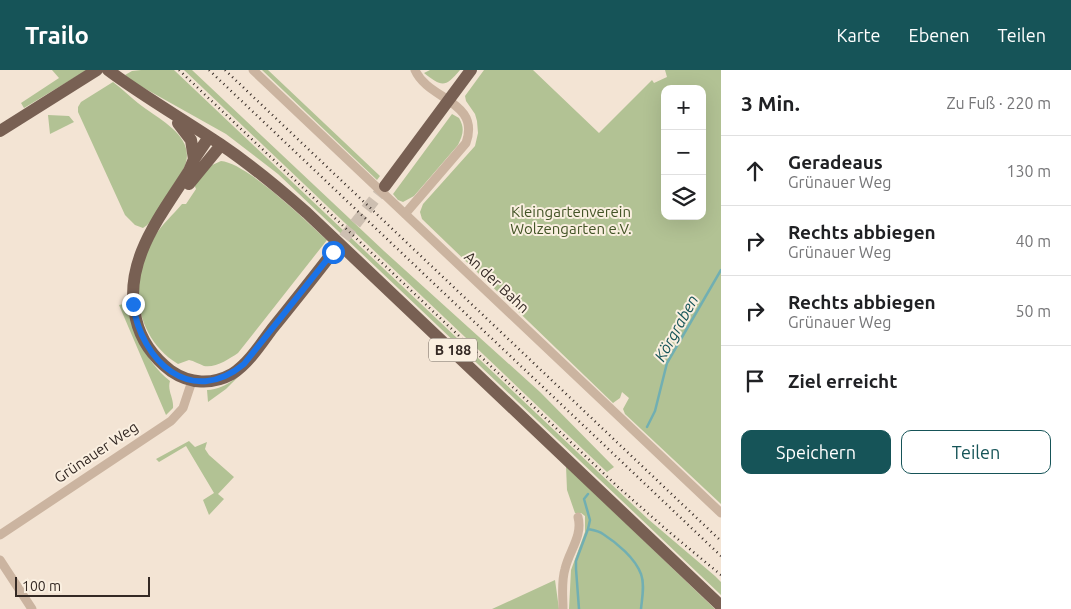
<!DOCTYPE html>
<html lang="de">
<meta charset="utf-8">
<style>
body{margin:0;font-family:Ubuntu,sans-serif;background:#f2f2f2;color:#202124}
.controls{position:absolute;right:15px;top:15px;display:grid;overflow:hidden;border-radius:10px;box-shadow:0 5px 20px #0002}
.controls button{width:45px;height:45px;display:grid;place-items:center;padding:0;border:0;border-bottom:1px solid #e0e0e0;background:#fff;color:#202124;font:25px sans-serif}
.scale{position:absolute;left:15px;bottom:12px;width:135px;box-sizing:border-box;padding-left:5px;border:2px solid #342924;border-top:0;font-size:14px;line-height:18px;white-space:nowrap;color:#342924;-webkit-text-stroke:4px #faefe0;paint-order:stroke}
.stop{position:absolute;width:15px;height:15px;margin:-11px;border:4px solid #1a73e8;border-radius:50%;background:#fff}
.stop.end{background:#1a73e8;border-color:#fff;box-shadow:0 1px 5px #0008}
.list{margin:0;padding:0;list-style:none}
h2{display:flex;justify-content:space-between;align-items:center;height:65px;margin:0;padding:0 20px;font-size:21px}
h2 small{font-size:16px;font-weight:400;color:#757577}
.list li{display:grid;grid-template-columns:32px 1fr auto;gap:15px;align-items:center;box-sizing:border-box;height:70px;padding:0 20px;border-top:1px solid #e0e0e0}
.list b{display:block;font-size:19px;white-space:nowrap}
.list p{margin:0;font-size:16px;white-space:nowrap;color:#757577}
.list em{font-size:16px;font-style:normal;color:#757577}
.actions{display:flex;gap:10px;padding:15px 20px}
.actions a{flex:1;padding:11px 0;border:1px solid #165458;border-radius:10px;text-align:center;font-size:18px;color:#165458}
.actions .main{background:#165458;color:#fff}
.icon{flex:none;width:28px;height:28px;fill:none;stroke:currentColor;stroke-width:2;stroke-linecap:round;stroke-linejoin:round}
.map{position:relative;flex:none;width:721px;height:539px;overflow:hidden}
header{display:flex;align-items:center;gap:30px;box-sizing:border-box;height:70px;padding:0 25px;background:#165458;color:#fff}
header strong{font-size:24px}
nav{display:flex;gap:28px;margin-inline-start:auto;font-size:18px}
main{display:flex}
aside{flex:1;background:#fff}
.map>svg:first-child{display:block}
</style>
<header>
<strong>Trailo</strong>
<nav><a>Karte</a><a>Ebenen</a><a>Teilen</a></nav>
</header>
<main>
<div class="map">
<svg width="721" height="539" viewBox="0 0 721 539">
<rect width="100%" height="100%" fill="#f3e4d4"/>
<!-- green -->
<path fill="#b2c294" fill-rule="evenodd" d="M 52,0 L 87,0 L 24,38 L 21,33 L 59,8 Z
M 141,0 L 174,0 L 648,449 L 715,506 L 721,512 L 721,525 L 278,104 L 226,64 L 135,13 L 125,5 L 132,1 Z
M 184,0 L 192,0 L 384,181 L 540,322 L 614,397 L 607,402 Z
M 262,0 L 268,0 L 380,106 L 377,110 Z
M 430,0 L 460,0 C 445,18 442,17 424,3 Z
M 484,0 L 533,0 L 599,63 L 652,10 L 654,13 L 667,7 L 665,0 L 721,0 L 721,434 L 625,344 L 623,339 L 629,328 L 622,322 L 620,328 L 613,333 L 422,149 L 420,142 L 423,134 L 475,76 L 478,63 L 477,51 L 475,44 L 466,31 L 465,26 ZM 665,19 L 702,19 L 702,146 L 665,146 Z
M 113,12 C 124,20 134,31 146,39 C 164,52 197,69 184,98 C 180,106 174,113 170,121 C 163,131 153,153 143,158 L 135,155 L 125,145 L 78,42 L 78,37 L 81,32 Z
M 452,44 L 459,48 C 465,58 463,65 458,75 L 414,126 L 403,132 L 398,130 L 393,124 Z
M 48,45 L 69,46 L 74,52 L 50,64 Z
M 221,91 C 247,93 306,151 327,170 L 238,283 C 229,289 216,298 204,296 C 199,294 194,291 189,290 L 178,294 C 134,267 127,209 155,166 C 162,154 173,145 182,134 L 186,134 L 196,119 L 194,114 L 210,96 Z
M 128,233 C 139,266 142,288 170,311 C 167,321 174,328 173,338 L 166,345 L 119,235 Z
M 256,289 L 226,319 L 208,332 L 207,320 C 228,319 242,303 256,289 Z
M 189,371 L 195,377 L 207,372 L 205,379 L 209,385 L 234,407 L 218,424 L 224,429 L 209,445 L 203,430 L 214,423 L 186,376 L 159,392 L 156,389 Z
M 566,396 L 715,539 L 569,539 L 571,500 L 585,462 L 585,446 L 581,443 L 575,443 L 567,420 Z
M 555,510 L 559,539 L 492,539 Z"/>
<g fill="none" stroke-linecap="round" stroke-linejoin="round">
<!-- stream -->
<path stroke="#71afb2" stroke-width="2.5" d="M 647,357 L 655,341 L 667,293 L 721,200
M 588,424 L 584,429 L 590,450 L 588,459 C 593,460 599,461 603,464 C 617,473 635,488 641,504 C 645,515 642,528 641,539
M 579,539 L 576,499 L 576,491 L 588,459"/>
<!-- primary-tunnel -->
<path stroke="#cdbfb1" stroke-width="12" stroke-dasharray="12 6" stroke-linecap="butt" d="M 333,182 L 385,116"/>
<!-- minor -->
<path stroke="#cbb4a0" stroke-width="9" d="M 253,0 L 721,443
M 405,144 L 466,73 C 481,31 428,30 415,0
M 0,465 L 171,351 L 183,338 L 192,311
M 0,490 L 32,539
M 563,539 C 563,526 561,512 565,499 C 569,481 583,466 578,447"/>
<!-- primary -->
<path stroke="#786053" stroke-width="12" d="M 108,0 C 144,27 183,49 220,74 C 251,95 279,118 307,143 L 721,536
M 178,53 L 191,70 L 194,89
M 0,61 L 97,0
M 209,67 L 194,89 L 189,101 C 160,147 122,192 136,249 C 141,271 154,288 171,301 C 190,314 212,315 232,304 C 248,294 261,274 272,259 C 293,233 313,208 333,182
M 189,114 L 221,75
M 385,116 L 471,0"/>
<!-- rail -->
<path stroke="#342924" stroke-width="2.5" stroke-dasharray="1 4" stroke-linecap="butt" d="M 179,0 L 617,416 L 668,461 L 721,505
M 209,0 L 721,486
M 225,0 L 721,471"/>
</g>
<g fill="none" stroke-linecap="round" stroke-linejoin="round">
<!-- route -->
<path stroke="#1a73e8" stroke-width="6" d="M 133,234 C 141,291 191,338 244,294 L 333,182"/>
</g>
<g text-anchor="middle" dominant-baseline="central" stroke-width="4" stroke-linejoin="round" paint-order="stroke">
<!-- shield labels -->
<rect fill="#faefe0" stroke="#6f645c" stroke-width="1" x="429" y="268.5" width="48" height="23" rx="4"/>
<g font-size="14" font-weight="bold" fill="#342924">
<text x="453" y="280">B 188</text>
</g>
<!-- park labels -->
<g font-size="15" fill="#435426" stroke="#faefe0">
<text x="571" y="141">Kleingartenverein<tspan x="571" dy="17">Wolzengarten e.V.</tspan></text>
</g>
<!-- street labels -->
<g font-size="15" fill="#342924" stroke="#faefe0">
<text transform="translate(497 212) rotate(43)">An der Bahn</text>
<text transform="translate(96 382) rotate(-34)">Grünauer Weg</text>
</g>
<!-- water labels -->
<g font-size="16" font-style="italic" fill="#165458" stroke="#faefe0">
<text transform="translate(676 258) rotate(-61)">Körgraben</text>
</g>
</g>
</svg>
<div class="controls">
<button>+</button>
<button>−</button>
<button><svg class="icon" aria-label="layers" viewBox="0 0 24 24"><path d="M12 4l9 5-9 5-9-5zM3 14l9 5 9-5"/></svg></button>
</div>
<div class="scale">100 m</div>
<div class="stop" style="left:333px;top:182px"></div>
<div class="stop end" style="left:133px;top:234px"></div>
</div>
<aside>
<h2>3 Min.<small>Zu Fuß · 220 m</small></h2>
<ul class="list">
<li><svg class="icon" aria-label="ahead" viewBox="0 0 24 24"><path d="M12 20V5M6 11l6-6 6 6"/></svg><div><b>Geradeaus</b><p>Grünauer Weg</p></div><em>130 m</em></li>
<li><svg class="icon" aria-label="right" viewBox="0 0 24 24"><path d="M7 20v-9h11M14 6l5 5-5 5"/></svg><div><b>Rechts abbiegen</b><p>Grünauer Weg</p></div><em>40 m</em></li>
<li><svg class="icon" aria-label="right" viewBox="0 0 24 24"><path d="M7 20v-9h11M14 6l5 5-5 5"/></svg><div><b>Rechts abbiegen</b><p>Grünauer Weg</p></div><em>50 m</em></li>
<li><svg class="icon" aria-label="arrive" viewBox="0 0 24 24"><path d="M6 21V4h12l-3 4 3 4H6"/></svg><div><b>Ziel erreicht</b></div></li>
</ul>
<div class="actions"><a class="main">Speichern</a><a>Teilen</a></div>
</aside>
</main>
